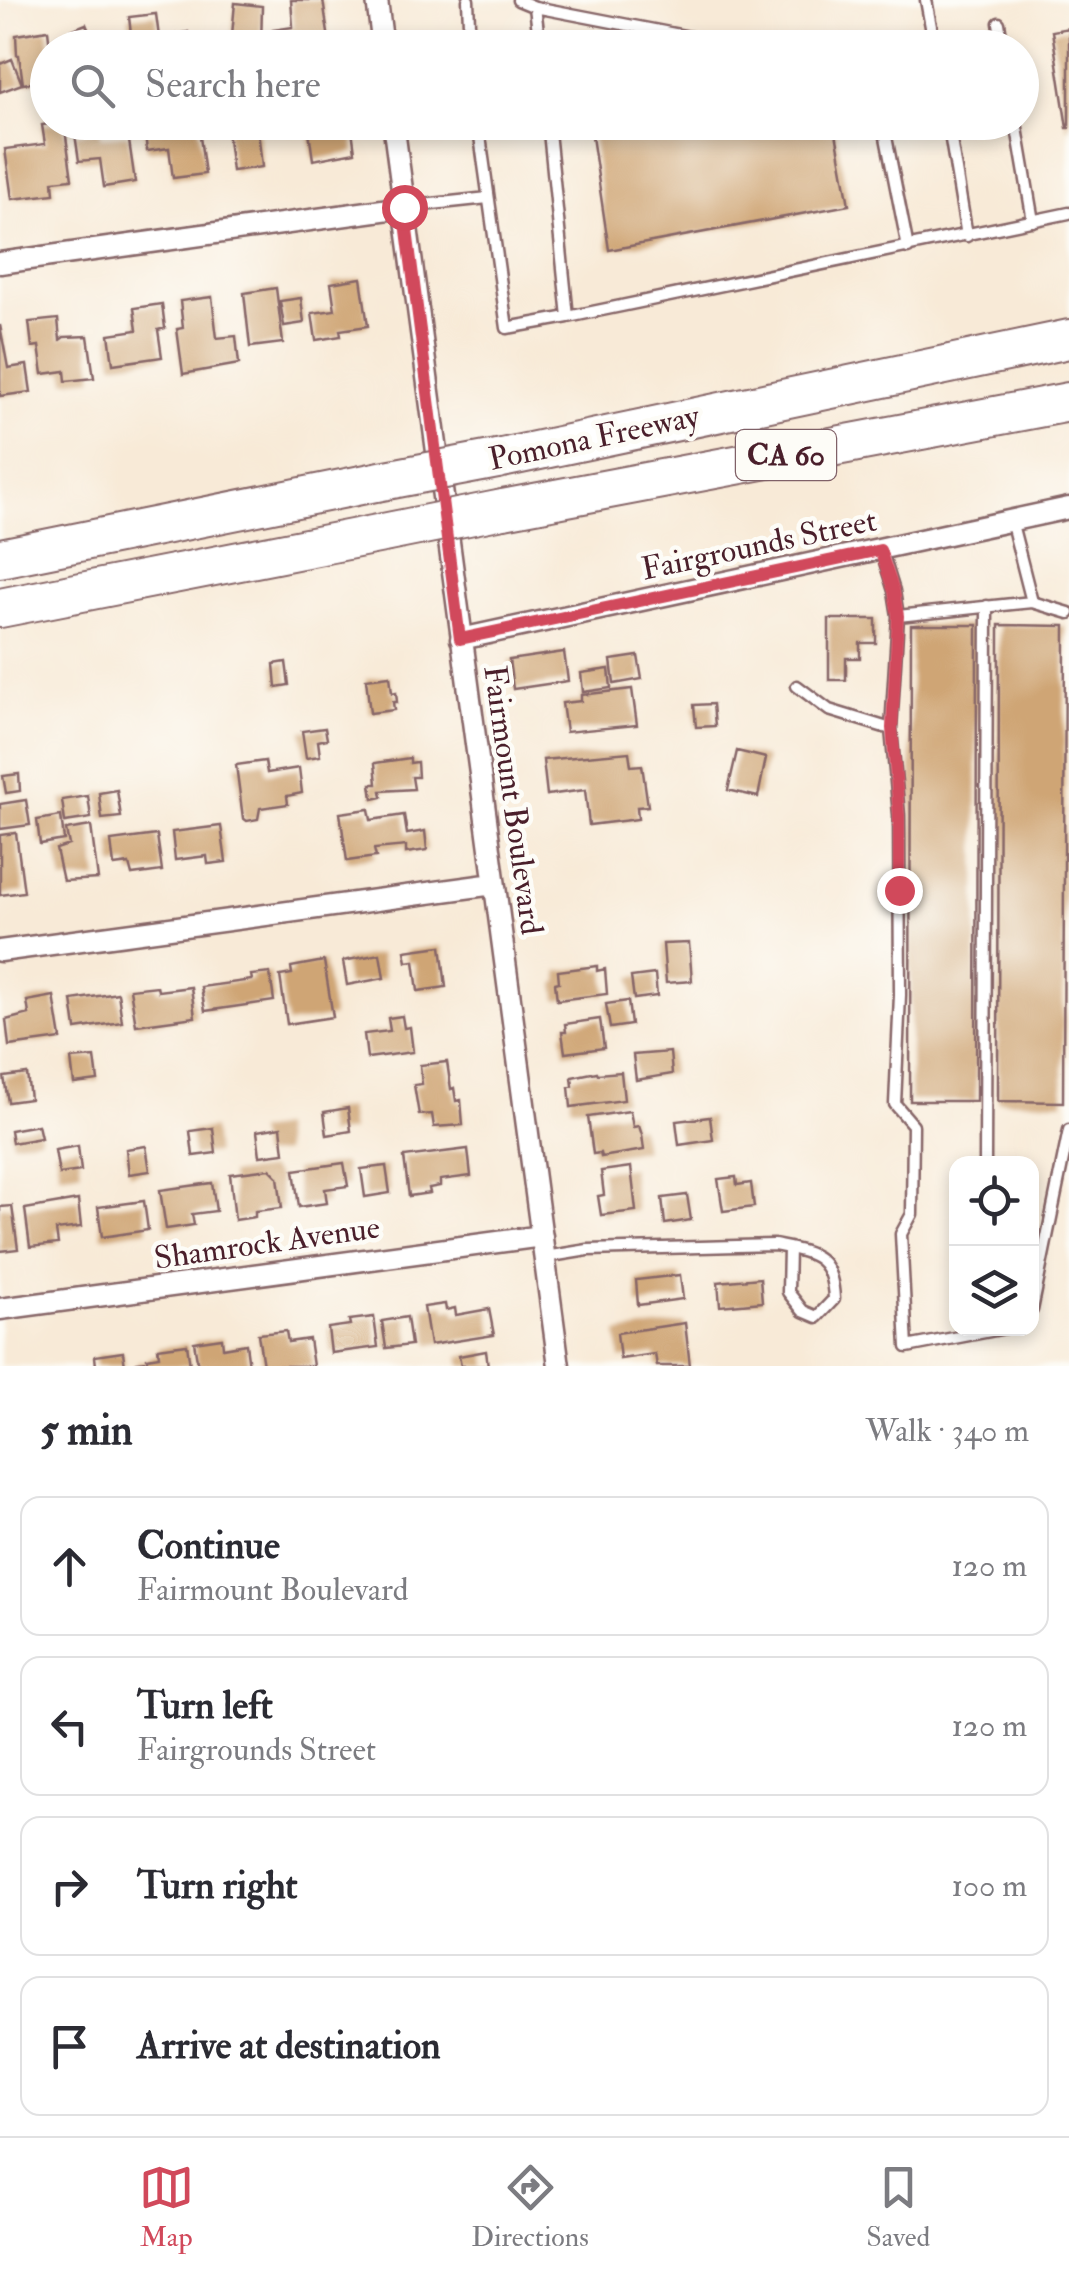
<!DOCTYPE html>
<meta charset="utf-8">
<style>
body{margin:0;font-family:"IM FELL Double Pica",serif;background:#f2f2f3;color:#2b2b33}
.controls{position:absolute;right:30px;bottom:30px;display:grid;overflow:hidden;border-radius:20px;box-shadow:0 5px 15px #0003}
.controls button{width:90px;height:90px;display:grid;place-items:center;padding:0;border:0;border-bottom:2px solid #e1e1e2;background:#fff;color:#2b2b33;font:50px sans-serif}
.stop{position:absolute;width:30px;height:30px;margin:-22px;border:8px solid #d1495b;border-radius:50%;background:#fff}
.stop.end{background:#d1495b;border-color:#fff;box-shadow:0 2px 10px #0008}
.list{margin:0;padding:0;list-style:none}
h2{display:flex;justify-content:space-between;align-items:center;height:130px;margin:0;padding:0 40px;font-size:42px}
h2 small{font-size:32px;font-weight:400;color:#7c7c81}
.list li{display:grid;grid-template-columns:65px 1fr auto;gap:30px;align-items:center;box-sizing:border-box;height:140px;margin:0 20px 20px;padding:0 20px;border:2px solid #e1e1e2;border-radius:20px}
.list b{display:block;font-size:38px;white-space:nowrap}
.list p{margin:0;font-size:32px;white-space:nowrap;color:#7c7c81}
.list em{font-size:32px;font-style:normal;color:#7c7c81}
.icon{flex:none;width:55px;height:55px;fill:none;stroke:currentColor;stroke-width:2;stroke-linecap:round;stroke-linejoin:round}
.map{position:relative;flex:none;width:1069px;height:1366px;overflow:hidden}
.search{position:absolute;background:#fff;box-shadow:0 5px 15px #0003;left:30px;right:30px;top:30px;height:110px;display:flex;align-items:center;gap:25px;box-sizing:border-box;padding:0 35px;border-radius:55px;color:#7c7c81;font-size:38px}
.sheet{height:770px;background:#fff}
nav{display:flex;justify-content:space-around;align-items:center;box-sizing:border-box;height:140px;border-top:2px solid #e1e1e2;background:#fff;font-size:28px;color:#7c7c81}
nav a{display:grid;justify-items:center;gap:5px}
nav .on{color:#d1495b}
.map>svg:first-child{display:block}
</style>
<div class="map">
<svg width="1069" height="1366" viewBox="0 0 1069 1366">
<rect width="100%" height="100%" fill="#fdfcf7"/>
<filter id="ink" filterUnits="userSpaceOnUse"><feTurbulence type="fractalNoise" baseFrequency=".01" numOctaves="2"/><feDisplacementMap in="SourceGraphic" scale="20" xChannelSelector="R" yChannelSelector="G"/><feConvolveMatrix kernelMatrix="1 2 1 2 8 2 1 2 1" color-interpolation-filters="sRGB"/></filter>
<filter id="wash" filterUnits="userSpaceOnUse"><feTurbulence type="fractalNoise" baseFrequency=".0048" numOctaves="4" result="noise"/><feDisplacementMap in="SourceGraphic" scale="40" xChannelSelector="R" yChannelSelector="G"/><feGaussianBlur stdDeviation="2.25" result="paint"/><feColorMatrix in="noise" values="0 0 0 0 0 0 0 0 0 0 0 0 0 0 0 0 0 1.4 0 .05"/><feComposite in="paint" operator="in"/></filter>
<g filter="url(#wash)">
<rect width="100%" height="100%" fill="#f8ead7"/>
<g id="blocks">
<!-- building -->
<path fill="#cfa575" d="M 291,0 L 323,0 L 329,40 L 301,44 L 302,48 L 276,48 L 273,30 L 293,27 Z
M 235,3 L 262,6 L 261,48 L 210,48 L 209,39 L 232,35 Z
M 156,14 L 159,37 L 188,32 L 190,48 L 139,48 L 137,43 L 132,43 L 129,17 Z
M 86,24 L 96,48 L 64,48 L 59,35 Z
M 1069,28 L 1069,128 L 1067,128 L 1052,31 Z
M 48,30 L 50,48 L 48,48 L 48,80 L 23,84 L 19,55 L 17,55 L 16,35 Z
M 12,59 L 22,84 L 0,92 L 0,64 Z
M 64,122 L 72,179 L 53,181 L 54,194 L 12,199 L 5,149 L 45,144 L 42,125 Z
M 160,122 L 198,122 L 205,174 L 173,178 L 169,148 L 147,151 L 144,125 Z
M 226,122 L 257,122 L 262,167 L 232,171 Z
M 286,122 L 351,122 L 355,152 L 313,160 L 309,131 L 288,134 Z
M 834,122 L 849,205 L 609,250 L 590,123 Z
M 99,130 L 101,138 L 128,134 L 135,182 L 104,187 L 100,159 L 79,161 L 75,134 Z
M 361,278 L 368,326 L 340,330 L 341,336 L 316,340 L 312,313 L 335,310 L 331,283 Z
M 276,288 L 283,343 L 250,347 L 244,293 Z
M 212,297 L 217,338 L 236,336 L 239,364 L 183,374 L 177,329 L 183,328 L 180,301 Z
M 301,298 L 304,323 L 284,326 L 280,301 Z
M 162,304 L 165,328 L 158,330 L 162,357 L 113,364 L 109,334 L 137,330 L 134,308 Z
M 58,319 L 60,340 L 64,337 L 88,336 L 94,378 L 66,381 L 65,371 L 43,374 L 39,346 L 32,347 L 29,322 Z
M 0,325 L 8,368 L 27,365 L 31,392 L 0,396 Z
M 829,619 L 876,619 L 876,643 L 860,643 L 860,658 L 846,658 L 846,680 L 829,680 Z
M 911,625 L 977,625 L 976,1101 L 910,1101 Z
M 999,625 L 1065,626 L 1063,1102 L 998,1101 Z
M 564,652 L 568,681 L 513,689 L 509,660 Z
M 638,656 L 642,679 L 614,684 L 611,660 Z
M 286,662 L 289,685 L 276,687 L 274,664 Z
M 609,669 L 611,688 L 583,692 L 581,673 Z
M 390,676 L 392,693 L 396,692 L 397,702 L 393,702 L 394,710 L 370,713 L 366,679 Z
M 632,689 L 637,725 L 566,732 L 562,703 L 581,701 L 581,695 Z
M 713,704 L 715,726 L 696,727 L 694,705 Z
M 325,728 L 327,739 L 318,741 L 320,756 L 306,758 L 302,731 Z
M 737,751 L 766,758 L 758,797 L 728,790 Z
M 629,752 L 631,766 L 642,765 L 648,806 L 637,807 L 638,819 L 589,825 L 585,790 L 547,795 L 543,760 Z
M 410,758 L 410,763 L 417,762 L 418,777 L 412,777 L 414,789 L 381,791 L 382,797 L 373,799 L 371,784 L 377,784 L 375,763 Z
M 265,761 L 267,773 L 299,768 L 302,793 L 287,796 L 288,804 L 260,808 L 258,819 L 247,821 L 243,818 L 236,765 Z
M 19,774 L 20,791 L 6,793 L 3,776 Z
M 117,790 L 121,817 L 102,819 L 99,793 Z
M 88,796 L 91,818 L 65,822 L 62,800 Z
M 26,800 L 30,825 L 0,829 L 0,804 Z
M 369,809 L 371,820 L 404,815 L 407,834 L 425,831 L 427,850 L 406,853 L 406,846 L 374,849 L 376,857 L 347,861 L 340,813 Z
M 61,816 L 64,840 L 40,844 L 37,820 Z
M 91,826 L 98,879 L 63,881 L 56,849 L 69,845 L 66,830 Z
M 221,826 L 226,862 L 208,864 L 207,856 L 175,860 L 172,832 Z
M 16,833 L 24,892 L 0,895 L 0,835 Z
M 157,835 L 162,871 L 132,875 L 129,864 L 114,866 L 111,841 Z
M 689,943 L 692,981 L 666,983 L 663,944 Z
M 441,946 L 446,987 L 418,991 L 414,961 L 407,962 L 405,951 Z
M 380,954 L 384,978 L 347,985 L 343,961 Z
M 324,961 L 333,1017 L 287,1024 L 280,976 L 292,974 L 291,967 Z
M 597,966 L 597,971 L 605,969 L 607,994 L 557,1000 L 555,983 L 559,982 L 558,971 Z
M 270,973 L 274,1001 L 205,1011 L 201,987 L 252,980 L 251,975 Z
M 655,974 L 657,996 L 634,999 L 631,977 Z
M 157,986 L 158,991 L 191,987 L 195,1017 L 136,1025 L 130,989 Z
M 118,993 L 122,1022 L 76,1029 L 72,1000 Z
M 54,996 L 61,1039 L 9,1046 L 6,1020 L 29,1014 L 27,1001 Z
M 628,1001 L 631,1025 L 610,1028 L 606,1004 Z
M 402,1016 L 404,1028 L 410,1027 L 413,1052 L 367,1058 L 364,1034 L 390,1031 L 388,1018 Z
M 600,1019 L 604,1048 L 565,1053 L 562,1032 L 566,1032 L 565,1024 Z
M 670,1052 L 672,1074 L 636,1080 L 633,1055 Z
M 95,1057 L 98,1081 L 74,1084 L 71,1059 Z
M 447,1062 L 451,1089 L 454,1088 L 456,1101 L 461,1100 L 463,1125 L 434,1127 L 432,1114 L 419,1115 L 414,1085 L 422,1084 L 420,1065 Z
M 597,1072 L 598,1074 L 621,1072 L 624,1100 L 571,1107 L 569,1087 L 573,1086 L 572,1077 Z
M 27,1074 L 30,1099 L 8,1102 L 4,1077 Z
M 348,1108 L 351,1131 L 327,1135 L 324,1112 Z
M 630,1111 L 633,1127 L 639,1126 L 642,1135 L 644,1150 L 601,1157 L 600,1153 L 593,1154 L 588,1117 Z
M 710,1117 L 713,1140 L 679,1145 L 676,1121 Z
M 38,1125 L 41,1138 L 12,1143 L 10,1130 Z
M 281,1127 L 284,1153 L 260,1156 L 257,1131 Z
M 213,1128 L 216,1153 L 193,1156 L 190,1131 Z
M 78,1146 L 81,1171 L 59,1174 L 55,1150 Z
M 146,1146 L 150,1171 L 129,1174 L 126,1149 Z
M 468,1149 L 471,1176 L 440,1180 L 440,1186 L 429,1188 L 430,1193 L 409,1196 L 404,1157 Z
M 344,1163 L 348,1186 L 325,1189 L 327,1203 L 299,1207 L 294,1170 Z
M 386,1166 L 390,1193 L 365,1197 L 361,1169 Z
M 631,1167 L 636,1211 L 601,1215 L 598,1196 L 604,1195 L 601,1171 Z
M 270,1169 L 278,1177 L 282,1208 L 255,1211 L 255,1217 L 235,1220 L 230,1174 Z
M 736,1177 L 737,1185 L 751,1183 L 754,1207 L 723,1211 L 718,1179 Z
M 212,1183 L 216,1211 L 192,1214 L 194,1225 L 166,1229 L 160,1190 Z
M 687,1195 L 691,1220 L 665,1224 L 662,1198 Z
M 78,1200 L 81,1227 L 56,1230 L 58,1244 L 30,1247 L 25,1209 Z
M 144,1201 L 148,1230 L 102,1237 L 98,1207 Z
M 12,1206 L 18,1249 L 0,1251 L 0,1207 Z
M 680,1275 L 683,1299 L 638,1305 L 636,1280 Z
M 760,1278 L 762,1302 L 720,1306 L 718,1282 Z
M 445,1304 L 446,1310 L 455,1308 L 456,1315 L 489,1309 L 494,1335 L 430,1345 L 424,1307 Z
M 374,1317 L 378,1347 L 331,1353 L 328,1328 L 350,1325 L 349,1320 Z
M 407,1317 L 411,1345 L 386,1348 L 382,1321 Z
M 685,1323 L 690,1366 L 657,1366 L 655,1354 L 620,1359 L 617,1333 Z
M 286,1331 L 288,1342 L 309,1339 L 313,1366 L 263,1366 L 258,1334 Z
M 222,1338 L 223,1348 L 246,1344 L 249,1366 L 198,1366 L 194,1342 Z
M 187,1344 L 190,1366 L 138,1366 L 137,1362 L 147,1361 L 147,1358 L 159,1356 L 158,1348 Z
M 486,1351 L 488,1366 L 461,1366 L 459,1356 Z
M 123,1352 L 125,1366 L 96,1366 L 95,1356 Z"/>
</g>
</g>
<g filter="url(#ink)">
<use href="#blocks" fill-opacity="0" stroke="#876667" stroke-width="2.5"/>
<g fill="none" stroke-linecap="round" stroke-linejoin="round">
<defs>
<path id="service" d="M 468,0 L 470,48
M 518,0 L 535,7
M 926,0 L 935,48
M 999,23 L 1003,48
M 540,48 L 535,7 L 747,48
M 478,122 L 507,328 L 568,317
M 548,122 L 568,317 L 1069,213
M 883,122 L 908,248
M 948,122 L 967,236
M 1016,122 L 1033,221
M 404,207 L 488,198
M 881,549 L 894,591 L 898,616 L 891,729 L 899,815 L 900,995 L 895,1104 L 913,1125 L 912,1214 L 901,1234 L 907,1347 L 1006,1328
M 1032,602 L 1069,613
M 898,616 L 1032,602 L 1011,520
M 797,686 L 829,710 L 891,729
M 985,1164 L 987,606
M 545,1257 L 588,1250 L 774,1245 C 813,1253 832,1254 834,1299 L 817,1317 L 803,1311 L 788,1292 L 789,1248
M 1032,1310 L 1069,1130"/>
<path id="minor" d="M 377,0 L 383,48
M 393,122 L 559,1366
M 0,263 L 404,207
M 461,639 L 1069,508
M 0,951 L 494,884
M 0,1309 L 542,1236"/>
<path id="motorway" d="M 497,459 L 1069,339
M 503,509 L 1069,402
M 0,558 L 376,482
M 0,608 L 383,533"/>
</defs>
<!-- service casing -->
<use href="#service" stroke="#876667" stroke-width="15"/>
<!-- minor casing -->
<use href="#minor" stroke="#876667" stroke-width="25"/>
<!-- motorway casing -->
<use href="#motorway" stroke="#876667" stroke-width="42"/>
<!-- service -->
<use href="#service" stroke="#fff" stroke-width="10"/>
<!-- minor -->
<use href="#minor" stroke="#fff" stroke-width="20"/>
<!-- motorway -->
<use href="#motorway" stroke="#fff" stroke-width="38"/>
<defs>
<path id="motorway-bridge" d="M 376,482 L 497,459
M 383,533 L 503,509"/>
</defs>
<!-- motorway-bridge casing -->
<use href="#motorway-bridge" stroke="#876667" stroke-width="42" stroke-linecap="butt"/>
<!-- motorway-bridge -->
<use href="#motorway-bridge" stroke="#fff" stroke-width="38"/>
</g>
</g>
<g fill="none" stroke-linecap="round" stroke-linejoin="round" filter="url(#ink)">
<!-- route -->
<path stroke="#d1495b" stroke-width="12" d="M 404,207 L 460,639 L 880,550 L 894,591 L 898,616 L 892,728 L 899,815 L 899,890"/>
</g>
<g text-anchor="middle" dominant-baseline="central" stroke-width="9" stroke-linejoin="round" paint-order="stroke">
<!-- shield labels -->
<rect fill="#fdfcf7" stroke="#806168" stroke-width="2.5" x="736" y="430" width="100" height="50" rx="8"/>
<g font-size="30" font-weight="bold" fill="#4a1f2b">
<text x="786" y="455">CA 60</text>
</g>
<!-- street labels -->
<g font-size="32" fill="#4a1f2b" stroke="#fdfcf7">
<text transform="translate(594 438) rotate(-12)">Pomona Freeway</text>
<text transform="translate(759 545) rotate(-12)">Fairgrounds Street</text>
<text transform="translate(513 800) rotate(82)">Fairmount Boulevard</text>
<text transform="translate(267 1243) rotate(-8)">Shamrock Avenue</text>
</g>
</g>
</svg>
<div class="controls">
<button><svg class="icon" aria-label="locate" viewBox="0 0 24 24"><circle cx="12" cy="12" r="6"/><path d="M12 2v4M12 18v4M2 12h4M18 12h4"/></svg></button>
<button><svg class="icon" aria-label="layers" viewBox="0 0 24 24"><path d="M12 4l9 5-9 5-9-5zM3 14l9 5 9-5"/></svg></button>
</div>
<div class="stop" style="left:404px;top:207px"></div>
<div class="stop end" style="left:899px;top:890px"></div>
<div class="search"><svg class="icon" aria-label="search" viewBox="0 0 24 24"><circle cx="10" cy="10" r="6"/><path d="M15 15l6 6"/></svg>Search here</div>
</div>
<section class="sheet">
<h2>5 min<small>Walk · 340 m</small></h2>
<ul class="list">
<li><svg class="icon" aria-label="ahead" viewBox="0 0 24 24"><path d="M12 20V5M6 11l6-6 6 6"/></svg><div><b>Continue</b><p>Fairmount Boulevard</p></div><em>120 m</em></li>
<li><svg class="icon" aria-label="left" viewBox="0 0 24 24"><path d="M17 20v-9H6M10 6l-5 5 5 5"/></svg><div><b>Turn left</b><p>Fairgrounds Street</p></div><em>120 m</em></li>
<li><svg class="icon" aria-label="right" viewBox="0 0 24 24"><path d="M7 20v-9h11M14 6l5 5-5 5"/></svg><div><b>Turn right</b></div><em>100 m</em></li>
<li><svg class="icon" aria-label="arrive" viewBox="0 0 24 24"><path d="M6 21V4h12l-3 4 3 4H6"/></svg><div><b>Arrive at destination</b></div></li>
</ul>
</section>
<nav>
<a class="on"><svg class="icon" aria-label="map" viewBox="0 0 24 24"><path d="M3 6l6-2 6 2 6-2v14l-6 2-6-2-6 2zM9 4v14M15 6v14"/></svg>Map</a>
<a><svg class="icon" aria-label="directions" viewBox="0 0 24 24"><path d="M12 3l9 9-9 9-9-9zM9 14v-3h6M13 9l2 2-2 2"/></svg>Directions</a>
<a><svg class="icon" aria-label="saved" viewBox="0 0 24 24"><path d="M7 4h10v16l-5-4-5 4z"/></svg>Saved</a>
</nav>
